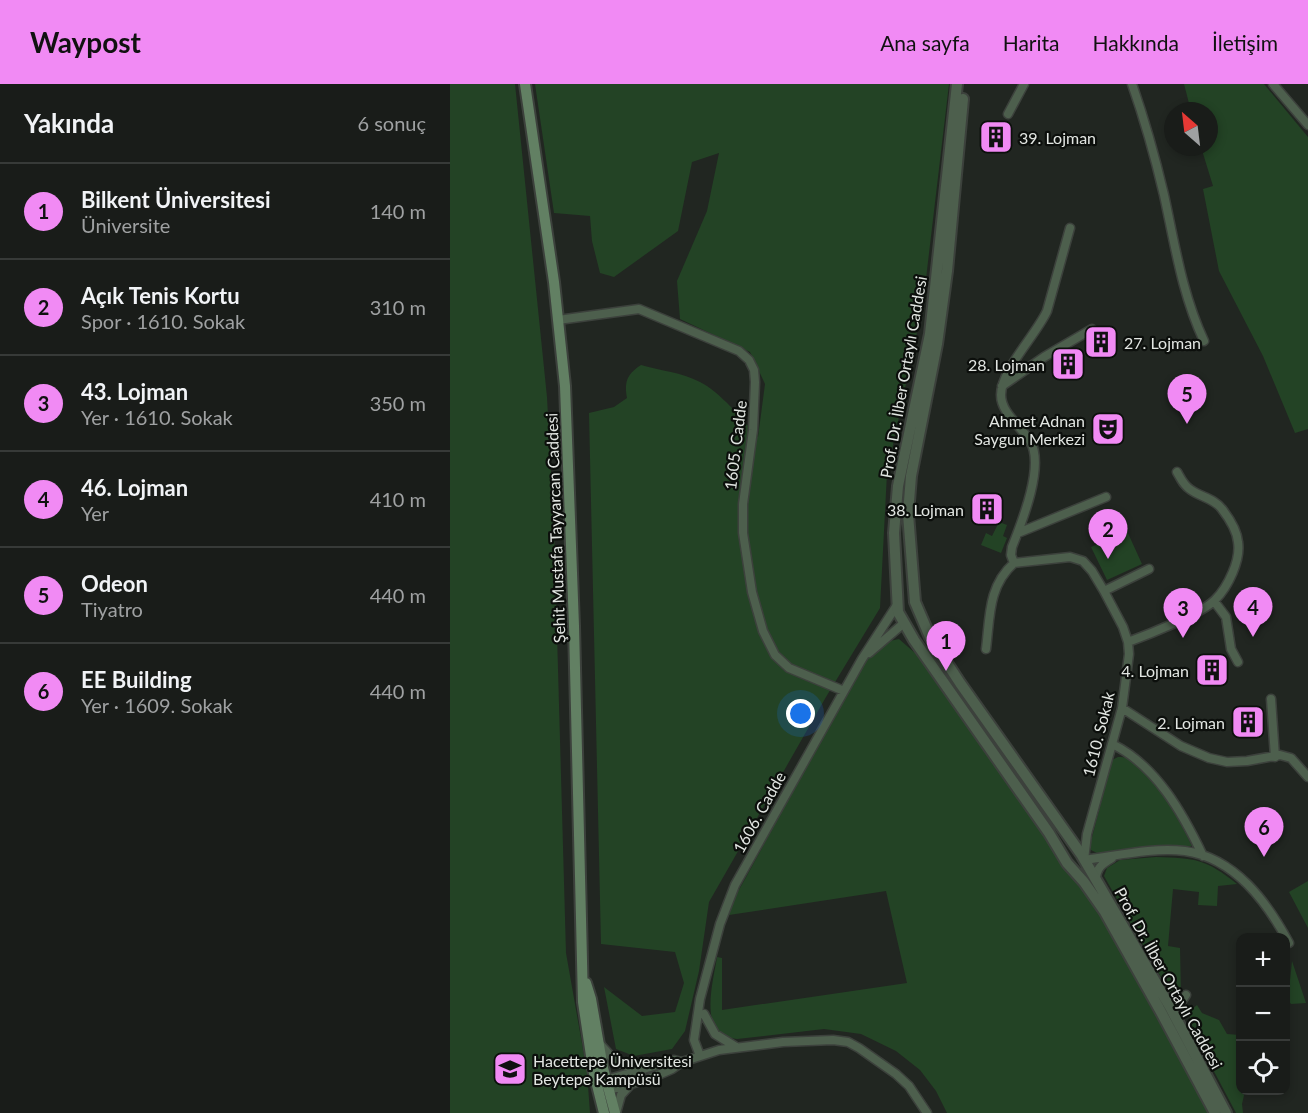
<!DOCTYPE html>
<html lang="tr">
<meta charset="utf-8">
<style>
body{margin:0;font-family:Lato,sans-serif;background:#262926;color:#f1f3f6}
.controls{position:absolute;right:18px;bottom:18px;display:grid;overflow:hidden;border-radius:12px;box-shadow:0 3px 9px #0003}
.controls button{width:54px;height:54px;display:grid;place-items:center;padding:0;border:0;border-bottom:2px solid #373a38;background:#191c19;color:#f1f3f6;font:30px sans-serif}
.compass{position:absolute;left:714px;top:18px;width:54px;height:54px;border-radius:50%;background:#191c19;box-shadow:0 3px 9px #0003;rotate:332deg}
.you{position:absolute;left:351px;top:630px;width:21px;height:21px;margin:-15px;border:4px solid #fff;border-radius:50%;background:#1a73e8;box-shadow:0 0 0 9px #1a73e833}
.badge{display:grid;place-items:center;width:39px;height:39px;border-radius:50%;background:#f18af4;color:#111;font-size:20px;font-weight:700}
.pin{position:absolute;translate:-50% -50px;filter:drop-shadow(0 2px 3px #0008)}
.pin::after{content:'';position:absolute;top:32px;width:21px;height:18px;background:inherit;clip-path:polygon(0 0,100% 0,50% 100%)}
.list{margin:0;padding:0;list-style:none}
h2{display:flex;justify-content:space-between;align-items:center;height:78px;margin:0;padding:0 24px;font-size:26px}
h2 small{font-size:20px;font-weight:400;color:#9fa1a2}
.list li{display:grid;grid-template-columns:39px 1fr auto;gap:18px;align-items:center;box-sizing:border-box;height:96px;padding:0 24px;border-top:2px solid #373a38}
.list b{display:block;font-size:22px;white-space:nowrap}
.list p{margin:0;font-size:20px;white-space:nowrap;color:#9fa1a2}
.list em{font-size:20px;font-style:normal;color:#9fa1a2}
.icon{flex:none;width:33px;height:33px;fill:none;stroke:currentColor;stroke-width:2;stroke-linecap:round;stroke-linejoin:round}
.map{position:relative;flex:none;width:858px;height:1029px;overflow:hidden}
header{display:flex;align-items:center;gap:36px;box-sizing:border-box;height:84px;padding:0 30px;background:#f18af4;color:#111}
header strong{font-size:28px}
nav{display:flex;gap:33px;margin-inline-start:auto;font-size:21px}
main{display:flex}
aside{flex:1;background:#191c19}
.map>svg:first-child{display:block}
</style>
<header>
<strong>Waypost</strong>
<nav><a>Ana sayfa</a><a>Harita</a><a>Hakkında</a><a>İletişim</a></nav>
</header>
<main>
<aside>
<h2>Yakında<small>6 sonuç</small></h2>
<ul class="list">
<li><span class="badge">1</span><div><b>Bilkent Üniversitesi</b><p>Üniversite</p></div><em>140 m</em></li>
<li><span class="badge">2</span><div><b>Açık Tenis Kortu</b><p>Spor · 1610. Sokak</p></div><em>310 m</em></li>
<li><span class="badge">3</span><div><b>43. Lojman</b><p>Yer · 1610. Sokak</p></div><em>350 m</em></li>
<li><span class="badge">4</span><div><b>46. Lojman</b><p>Yer</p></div><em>410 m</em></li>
<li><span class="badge">5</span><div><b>Odeon</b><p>Tiyatro</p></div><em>440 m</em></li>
<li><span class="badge">6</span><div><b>EE Building</b><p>Yer · 1609. Sokak</p></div><em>440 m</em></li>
</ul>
</aside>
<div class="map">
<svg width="858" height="1029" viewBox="0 0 858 1029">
<rect width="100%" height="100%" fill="#212621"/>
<!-- green -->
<path fill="#234325" d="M 0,0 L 65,0 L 97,313 L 104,443 L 116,869 L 137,988 L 140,1029 L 0,1029 Z
M 85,0 L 499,0 L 473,220 L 437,389 L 430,524 L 376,613 L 259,818 L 249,887 L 235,947 L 222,965 L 184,972 L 166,965 L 154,903 L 192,932 L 225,928 L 234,899 L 225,868 L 151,860 L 139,329 L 164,323 L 177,314 C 174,298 177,290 191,281 C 211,287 231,288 250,298 C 269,307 293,336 308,353 L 315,300 L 300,268 L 230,235 L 227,197 L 257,127 L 269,69 L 242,78 L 228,147 L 164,193 L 150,189 L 142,157 L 140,132 L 104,129 Z
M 734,0 L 814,0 L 858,53 L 858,345 L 845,349 L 813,272 L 769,187 L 753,105 L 763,102 L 751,63 L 759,63 L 759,27 L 741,27 Z
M 549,438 L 557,441 L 553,452 L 557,454 L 551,469 L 531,461 L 536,449 L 542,452 Z
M 677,447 L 692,480 L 657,496 L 641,463 Z
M 449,555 L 465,569 L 592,749 L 611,780 L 641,815 L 759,1029 L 497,1029 L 486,1007 L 470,986 L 446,967 L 411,950 L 374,945 L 287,955 C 283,954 276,954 273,951 C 251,938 264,894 267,873 L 272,874 L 272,926 L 457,899 L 436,807 L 279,831 L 282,818 L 295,795 L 414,577 L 435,558 Z
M 668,673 C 672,673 675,673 678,674 C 700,683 732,740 742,762 L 647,769 L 641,766 L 640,761 L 662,676 Z
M 706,773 C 745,774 756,775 787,800 L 768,802 L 767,822 L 748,821 L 749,808 L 723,805 L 718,862 L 730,864 L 731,911 L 724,916 L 654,792 L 657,784 L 670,776 Z
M 858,797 L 858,844 L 839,808 Z
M 842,877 L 856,919 L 841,920 L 838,916 Z
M 747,921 L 752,929 L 769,936 L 777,950 L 790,951 L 790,1006 L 795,1007 L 792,1020 L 793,1029 L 786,1029 L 739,940 L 741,926 Z"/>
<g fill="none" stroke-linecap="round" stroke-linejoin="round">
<defs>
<path id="minor" d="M 682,0 C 695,37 705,73 714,111 C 725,161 732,210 754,257
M 823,0 L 858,41
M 558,30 L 574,0
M 108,236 L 189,225 L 289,267 L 299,276 L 304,286 L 305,298 L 303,346 L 293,420 L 293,449 L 302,508 L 313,547 L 325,571 L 339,584 L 394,607
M 552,302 L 594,273 L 642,245
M 568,449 L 656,413
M 564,479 L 620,473 L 633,477 L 642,487 L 654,507 L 673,543 L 678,558 L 679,570 L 672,624 L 637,750 L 634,776 C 666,772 703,763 735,767 C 785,774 817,818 839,859
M 564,479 L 561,471 L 562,463 C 572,438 595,381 580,357 C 571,342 551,329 551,311 C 551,286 586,251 597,227 L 620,144
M 654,507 L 699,485
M 764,517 L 776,533 L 781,565 L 788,578
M 678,558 C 697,551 751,530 765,516 C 778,503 791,476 788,458 C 787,446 779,434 772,425 C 765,415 751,413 741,406 C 734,402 731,395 727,388
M 536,565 C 540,533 538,502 564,479
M 419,569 L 454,539
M 821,615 L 825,673
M 672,624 L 731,662 L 759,674 L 777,678 L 797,677 L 830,671 L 841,674 L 858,693
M 662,660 C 706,681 733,730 753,772
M 646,796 C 646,784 652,780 662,774
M 720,923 L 731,918 L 736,911
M 254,930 L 265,950 L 286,963
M 149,959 L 165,977 L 189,987
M 250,972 L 244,956 L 250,915 L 270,840 L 285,801 L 412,575 L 447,521
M 156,996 L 224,976 L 232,978
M 159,1006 L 199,995 L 222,985 L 232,978 L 269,966 L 333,958 L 383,956 L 398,958 L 409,964 L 446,990 L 459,1002 L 477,1029
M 166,1029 L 171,1011 L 180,1001"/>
<path id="tertiary" d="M 507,0 L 480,250 L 448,402 L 444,449 L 448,528 L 464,556 L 599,749 L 617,779 L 634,798 L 655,828 L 711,928 L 765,1029
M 513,15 L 497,187 L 487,260 L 461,392 L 458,430 L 465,518 L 480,553 L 510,599 L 631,770 L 720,923 L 776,1029"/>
<path id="secondary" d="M 75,0 L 104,198 L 115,302 L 124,542 L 133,918 L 143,985 L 154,1029
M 136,899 L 141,915 L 153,984 L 165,1029"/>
</defs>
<!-- minor casing -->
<use href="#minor" stroke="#3c413c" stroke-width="11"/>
<!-- tertiary casing -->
<use href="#tertiary" stroke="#3c413c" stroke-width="14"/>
<!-- secondary casing -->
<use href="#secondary" stroke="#3c413c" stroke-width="14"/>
<!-- minor -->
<use href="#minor" stroke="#4d5f4d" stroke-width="8"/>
<!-- tertiary -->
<use href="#tertiary" stroke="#4d5f4d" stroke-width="10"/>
<!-- secondary -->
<use href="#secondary" stroke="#628063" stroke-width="10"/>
</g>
<!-- icons -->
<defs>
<symbol id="building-square" viewBox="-11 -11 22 22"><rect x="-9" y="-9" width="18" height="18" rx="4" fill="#f18af4" stroke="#0c0f0c"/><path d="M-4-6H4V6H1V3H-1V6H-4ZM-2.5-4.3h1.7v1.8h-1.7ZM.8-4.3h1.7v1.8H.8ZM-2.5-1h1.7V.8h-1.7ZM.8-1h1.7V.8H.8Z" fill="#111"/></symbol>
<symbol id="theatre-square" viewBox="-11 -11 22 22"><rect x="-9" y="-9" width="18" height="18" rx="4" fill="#f18af4" stroke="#0c0f0c"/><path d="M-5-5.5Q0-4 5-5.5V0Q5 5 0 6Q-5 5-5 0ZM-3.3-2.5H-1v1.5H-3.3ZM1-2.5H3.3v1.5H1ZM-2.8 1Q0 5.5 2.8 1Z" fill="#111"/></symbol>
<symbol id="university-square" viewBox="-11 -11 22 22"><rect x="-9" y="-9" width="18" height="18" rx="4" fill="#f18af4" stroke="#0c0f0c"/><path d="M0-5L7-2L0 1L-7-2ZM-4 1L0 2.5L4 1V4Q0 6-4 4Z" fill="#111"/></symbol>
</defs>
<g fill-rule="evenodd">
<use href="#building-square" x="527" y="34" width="38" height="38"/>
<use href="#building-square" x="632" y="239" width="38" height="38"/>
<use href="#building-square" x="599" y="261" width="38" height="38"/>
<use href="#theatre-square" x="639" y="326" width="38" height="38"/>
<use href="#building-square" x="518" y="406" width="38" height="38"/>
<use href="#building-square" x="743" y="567" width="38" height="38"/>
<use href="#building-square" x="779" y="619" width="38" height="38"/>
<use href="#university-square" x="41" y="966" width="38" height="38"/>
</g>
<g text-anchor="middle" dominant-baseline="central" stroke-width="4.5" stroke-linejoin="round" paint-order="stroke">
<!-- poi labels -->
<g font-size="16" fill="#e2e6e2" stroke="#0c0f0c" text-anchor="end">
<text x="569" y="53" text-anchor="start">39. Lojman</text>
<text x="674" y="258" text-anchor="start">27. Lojman</text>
<text x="595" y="280">28. Lojman</text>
<text x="635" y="336">Ahmet Adnan<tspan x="635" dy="18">Saygun Merkezi</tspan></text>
<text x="514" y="425">38. Lojman</text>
<text x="739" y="586">4. Lojman</text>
<text x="775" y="638">2. Lojman</text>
<text x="83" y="976" text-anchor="start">Hacettepe Üniversitesi<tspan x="83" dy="18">Beytepe Kampüsü</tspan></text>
</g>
<!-- street labels -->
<g font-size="16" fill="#e2e6e2" stroke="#0c0f0c">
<text transform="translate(453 293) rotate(-80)">Prof. Dr. İlber Ortaylı Caddesi</text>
<text transform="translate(285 361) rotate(-83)">1605. Cadde</text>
<text transform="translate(105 444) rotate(-92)">Şehit Mustafa Tayyarcan Caddesi</text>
<text transform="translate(648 650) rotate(-76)">1610. Sokak</text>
<text transform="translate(309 728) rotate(-61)">1606. Cadde</text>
<text transform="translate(719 894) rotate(61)">Prof. Dr. İlber Ortaylı Caddesi</text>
</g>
</g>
</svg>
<div class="controls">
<button>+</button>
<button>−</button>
<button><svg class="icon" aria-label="locate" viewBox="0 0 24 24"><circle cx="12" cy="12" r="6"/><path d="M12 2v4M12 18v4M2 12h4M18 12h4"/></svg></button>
</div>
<svg class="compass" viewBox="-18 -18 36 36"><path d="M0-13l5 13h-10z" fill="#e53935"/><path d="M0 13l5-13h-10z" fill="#9fa1a2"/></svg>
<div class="you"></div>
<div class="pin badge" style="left:496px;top:587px">1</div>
<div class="pin badge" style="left:658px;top:475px">2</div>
<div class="pin badge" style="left:733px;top:554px">3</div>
<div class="pin badge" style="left:803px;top:553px">4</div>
<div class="pin badge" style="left:737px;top:340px">5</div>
<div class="pin badge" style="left:814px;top:773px">6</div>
</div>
</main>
